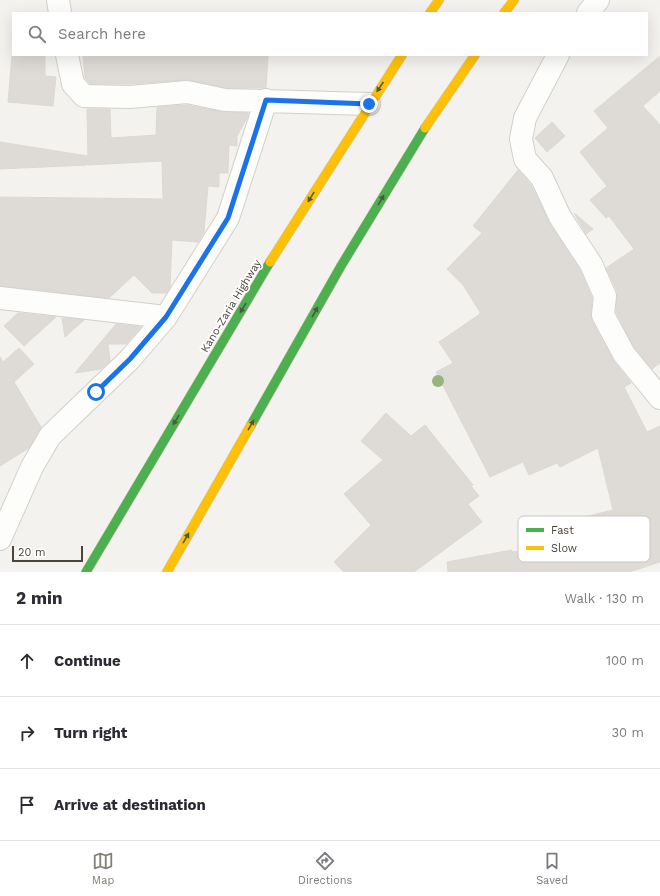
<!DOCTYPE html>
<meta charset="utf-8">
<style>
body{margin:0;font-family:"Work Sans",sans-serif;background:#f7f7f7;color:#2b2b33}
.scale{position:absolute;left:12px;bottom:10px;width:71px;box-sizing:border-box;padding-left:4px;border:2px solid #4b4439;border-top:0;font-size:11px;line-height:14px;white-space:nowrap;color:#4b4439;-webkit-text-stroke:3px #fff;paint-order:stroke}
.stop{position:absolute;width:12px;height:12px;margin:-9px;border:3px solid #1a73e8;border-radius:50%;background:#fff}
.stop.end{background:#1a73e8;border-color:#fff;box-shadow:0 1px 4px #0008}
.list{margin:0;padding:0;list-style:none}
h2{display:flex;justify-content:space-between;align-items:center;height:52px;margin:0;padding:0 16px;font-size:17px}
h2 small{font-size:13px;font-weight:400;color:#7c7c81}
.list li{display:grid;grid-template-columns:26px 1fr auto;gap:12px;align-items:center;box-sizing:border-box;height:72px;padding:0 16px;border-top:1px solid #e1e1e2}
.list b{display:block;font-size:15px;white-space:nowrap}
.list em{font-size:13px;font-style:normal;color:#7c7c81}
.icon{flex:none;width:22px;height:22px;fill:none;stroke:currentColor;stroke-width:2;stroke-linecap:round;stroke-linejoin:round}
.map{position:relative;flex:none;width:660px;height:572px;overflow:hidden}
.search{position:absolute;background:#fff;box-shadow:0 4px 16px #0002;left:12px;right:12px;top:12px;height:44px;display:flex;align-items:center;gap:10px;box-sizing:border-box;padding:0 14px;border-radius:0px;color:#7c7c81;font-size:15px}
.sheet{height:268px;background:#fff}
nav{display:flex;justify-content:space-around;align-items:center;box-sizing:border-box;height:56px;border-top:1px solid #e1e1e2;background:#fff;font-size:11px;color:#7c7c81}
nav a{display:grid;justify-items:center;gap:2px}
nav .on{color:#868178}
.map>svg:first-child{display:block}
</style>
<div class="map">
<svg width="660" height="572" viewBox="0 0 660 572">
<rect width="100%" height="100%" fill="#f4f2ee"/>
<!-- building -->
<path fill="#dedbd6" stroke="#dcd9d4" d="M 12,55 L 45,55 L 45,76 L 56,77 L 53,106 L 8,102 Z
M 83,55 L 268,55 L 266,88 L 226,88 L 186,80 L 130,84 L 90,84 L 85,78 Z
M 660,56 L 660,91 L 643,106 L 660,125 L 660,363 L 652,369 L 634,347 L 616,312 L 617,291 L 606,268 L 634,249 L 609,216 L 606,218 L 590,200 L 607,186 L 580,152 L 608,128 L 594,111 Z
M 186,105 L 223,112 L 248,113 L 248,116 L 237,136 L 237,146 L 229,145 L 228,173 L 219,173 L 219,187 L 208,186 L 204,232 L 198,242 L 172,240 L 170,288 L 166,293 L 152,293 L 134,275 L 109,298 L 0,286 L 0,197 L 163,199 L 162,161 L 88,165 L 88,158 L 87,165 L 0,169 L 0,142 L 88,156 L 87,109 L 110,109 L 111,138 L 156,135 L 157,107 Z
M 552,122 L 565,136 L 547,152 L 535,138 Z
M 518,170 L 531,185 L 550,224 L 580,270 L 592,298 L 591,314 L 592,321 L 613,360 L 631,383 L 624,387 L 647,432 L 660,426 L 660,562 L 629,572 L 448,572 L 447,562 L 512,550 L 512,552 L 559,548 L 552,535 L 577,523 L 576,519 L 613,510 L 598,448 L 560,467 L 557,463 L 529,475 L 523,462 L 490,477 L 436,372 L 453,363 L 439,342 L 480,314 L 480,312 L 463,285 L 447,269 L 482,233 L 473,226 Z
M 574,213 L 593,229 L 586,234 Z
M 18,313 L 56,317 L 24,346 L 4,326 Z
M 62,318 L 84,320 L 65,337 Z
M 116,324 L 141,327 L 126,344 L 108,344 L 110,361 L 101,369 L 75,373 Z
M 19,348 L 34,364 L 14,382 L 41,427 L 29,448 L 0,466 L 0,357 L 3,362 Z
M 386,413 L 411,436 L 425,425 L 473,485 L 471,486 L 479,496 L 468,504 L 482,522 L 414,572 L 344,572 L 334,562 L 371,525 L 344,494 L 383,460 L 361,441 Z"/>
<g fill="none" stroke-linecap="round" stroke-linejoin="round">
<defs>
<path id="street" d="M 58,0 L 60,13
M 588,13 L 598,0
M 67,55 L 73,84 L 84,96 L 130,97 L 187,92 L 225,100 L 369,104
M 558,55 L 525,118 L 521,139 L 525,159 L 542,178 L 560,217 L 591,264 L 605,296 L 603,315 L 624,354 L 660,398
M 0,298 L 166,317
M 0,539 L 32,467 L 50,436 L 130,359 L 166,317 L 228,218 L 266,100"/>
<path id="fast" d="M 251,425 L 341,266 L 425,128
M 86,572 L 270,262"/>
<path id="slow" d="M 430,13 L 439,0
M 504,13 L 514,0
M 425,128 L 475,55
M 270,262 L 402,55
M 167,572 L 251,425"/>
</defs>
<!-- street casing -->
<use href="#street" stroke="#d2d0cb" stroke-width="24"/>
<!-- fast casing -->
<use href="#fast" stroke="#ccbfa9" stroke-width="10"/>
<!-- slow casing -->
<use href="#slow" stroke="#ccbfa9" stroke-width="10"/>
<!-- street -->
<use href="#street" stroke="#fdfdfc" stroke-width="22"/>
<!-- fast -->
<use href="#fast" stroke="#4caf50" stroke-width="9"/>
<!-- slow -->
<use href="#slow" stroke="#ffc107" stroke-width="9"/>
</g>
<!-- trees -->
<circle fill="#96b382" cx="438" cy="381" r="6"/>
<!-- one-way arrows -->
<defs><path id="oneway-solid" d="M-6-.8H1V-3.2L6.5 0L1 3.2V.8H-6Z"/></defs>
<g fill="#4b593e">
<use href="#oneway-solid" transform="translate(380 87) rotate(124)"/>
<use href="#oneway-solid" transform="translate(311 197) rotate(122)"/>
<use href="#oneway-solid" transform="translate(381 200) rotate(-59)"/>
<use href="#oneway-solid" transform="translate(243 308) rotate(121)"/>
<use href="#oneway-solid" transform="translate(315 312) rotate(-60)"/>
<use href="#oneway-solid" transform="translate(176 420) rotate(121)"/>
<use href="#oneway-solid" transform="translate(251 425) rotate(-60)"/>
<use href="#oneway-solid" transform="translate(186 538) rotate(-60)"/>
</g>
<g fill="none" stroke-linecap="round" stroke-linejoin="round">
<!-- route -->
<path stroke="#1a73e8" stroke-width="5" d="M 96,392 L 130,359 L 166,317 L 228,218 L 266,100 L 369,104"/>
</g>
<g text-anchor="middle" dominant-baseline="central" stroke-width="3.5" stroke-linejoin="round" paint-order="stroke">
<!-- street labels -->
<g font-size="11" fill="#4b4439" stroke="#fff">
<text transform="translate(231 306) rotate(-59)">Kano-Zaria Highway</text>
</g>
</g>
<!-- legend -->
<rect x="518" y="516" width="132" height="46" rx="6" fill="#fff" stroke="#c9c7c4" stroke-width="1"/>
<rect x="526" y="528" width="18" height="4" fill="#4caf50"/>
<rect x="526" y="546" width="18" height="4" fill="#ffc107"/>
<g font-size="11" fill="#4b4439">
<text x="551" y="534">Fast</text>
<text x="551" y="552">Slow</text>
</g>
</svg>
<div class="scale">20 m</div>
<div class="stop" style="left:96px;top:392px"></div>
<div class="stop end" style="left:369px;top:104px"></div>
<div class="search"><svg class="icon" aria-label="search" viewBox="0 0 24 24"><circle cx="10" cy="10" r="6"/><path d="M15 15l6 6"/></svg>Search here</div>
</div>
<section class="sheet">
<h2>2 min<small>Walk · 130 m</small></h2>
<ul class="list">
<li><svg class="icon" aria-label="ahead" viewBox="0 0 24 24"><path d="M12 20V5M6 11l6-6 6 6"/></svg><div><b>Continue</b></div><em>100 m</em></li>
<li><svg class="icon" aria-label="right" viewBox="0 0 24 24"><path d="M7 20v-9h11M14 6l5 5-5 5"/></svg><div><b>Turn right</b></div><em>30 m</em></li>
<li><svg class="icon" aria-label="arrive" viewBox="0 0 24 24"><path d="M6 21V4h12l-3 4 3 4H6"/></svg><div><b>Arrive at destination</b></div></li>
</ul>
</section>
<nav>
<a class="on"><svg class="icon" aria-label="map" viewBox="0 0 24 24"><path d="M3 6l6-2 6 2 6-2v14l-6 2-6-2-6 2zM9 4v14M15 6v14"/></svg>Map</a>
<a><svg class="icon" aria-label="directions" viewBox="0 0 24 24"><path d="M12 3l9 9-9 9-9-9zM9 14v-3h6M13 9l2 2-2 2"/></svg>Directions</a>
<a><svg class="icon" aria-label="saved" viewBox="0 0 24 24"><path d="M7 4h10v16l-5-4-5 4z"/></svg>Saved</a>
</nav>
